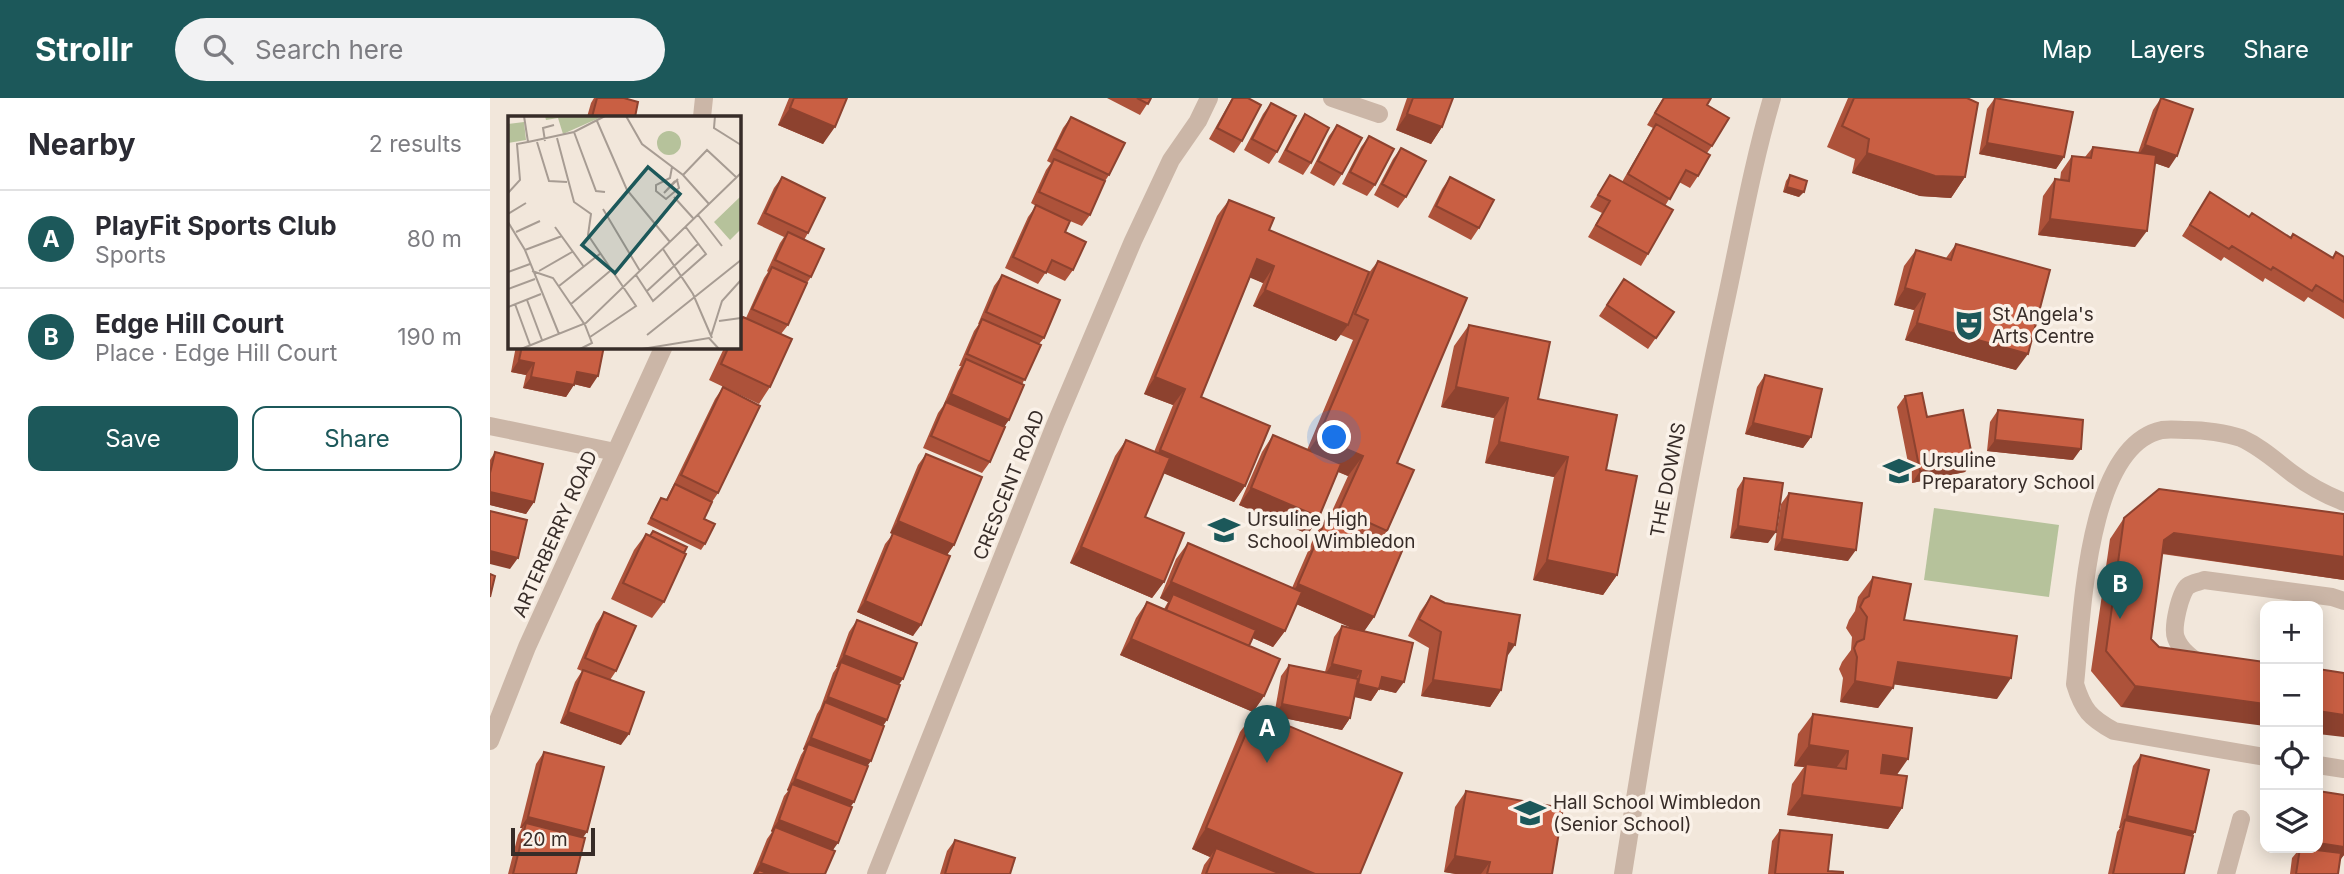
<!DOCTYPE html>
<meta charset="utf-8">
<style>
body{margin:0;font-family:Inter,sans-serif;background:#f2f2f3;color:#2b2b33}
.controls{position:absolute;right:21px;bottom:21px;display:grid;overflow:hidden;border-radius:14px;box-shadow:0 4px 18px #0003}
.controls button{width:63px;height:63px;display:grid;place-items:center;padding:0;border:0;border-bottom:2px solid #e1e1e2;background:#fff;color:#2b2b33;font:35px sans-serif}
.scale{position:absolute;left:21px;bottom:18px;width:84px;box-sizing:border-box;padding-left:7px;border:4px solid #372c28;border-top:0;font-size:19px;line-height:24px;white-space:nowrap;color:#372c28;-webkit-text-stroke:5px #faf1e8;paint-order:stroke}
.you{position:absolute;left:845px;top:340px;width:24px;height:24px;margin:-18px;border:5px solid #fff;border-radius:50%;background:#1a73e8;box-shadow:0 0 0 10px #1a73e833}
.badge{display:grid;place-items:center;width:46px;height:46px;border-radius:50%;background:#1c585a;color:#fff;font-size:23px;font-weight:700}
.pin{position:absolute;translate:-50% -58px;filter:drop-shadow(0 2px 4px #0008)}
.pin::after{content:'';position:absolute;top:37px;width:24px;height:21px;background:inherit;clip-path:polygon(0 0,100% 0,50% 100%)}
.list{margin:0;padding:0;list-style:none}
h2{display:flex;justify-content:space-between;align-items:center;height:91px;margin:0;padding:0 28px;font-size:30px}
h2 small{font-size:23px;font-weight:400;color:#7c7c81}
.list li{display:grid;grid-template-columns:46px 1fr auto;gap:21px;align-items:center;box-sizing:border-box;height:98px;padding:0 28px;border-top:2px solid #e1e1e2}
.list b{display:block;font-size:26px;white-space:nowrap}
.list p{margin:0;font-size:23px;white-space:nowrap;color:#7c7c81}
.list em{font-size:23px;font-style:normal;color:#7c7c81}
.actions{display:flex;gap:14px;padding:21px 28px}
.actions a{flex:1;padding:16px 0;border:2px solid #1c585a;border-radius:14px;text-align:center;font-size:24px;color:#1c585a}
.actions .main{background:#1c585a;color:#fff}
.icon{flex:none;width:38px;height:38px;fill:none;stroke:currentColor;stroke-width:2;stroke-linecap:round;stroke-linejoin:round}
.map{position:relative;flex:none;width:1854px;height:776px;overflow:hidden}
header{display:flex;align-items:center;gap:42px;box-sizing:border-box;height:98px;padding:0 35px;background:#1c585a;color:#fff}
header strong{font-size:33px}
nav{display:flex;gap:38px;margin-inline-start:auto;font-size:24px}
.search{width:490px;height:63px;background:#f2f2f3;display:flex;align-items:center;gap:18px;box-sizing:border-box;padding:0 24px;border-radius:38px;color:#7c7c81;font-size:26px}
main{display:flex}
aside{flex:1;background:#fff}
.map>svg:first-child{display:block}
</style>
<header>
<strong>Strollr</strong>
<div class="search"><svg class="icon" aria-label="search" viewBox="0 0 24 24"><circle cx="10" cy="10" r="6"/><path d="M15 15l6 6"/></svg>Search here</div>
<nav><a>Map</a><a>Layers</a><a>Share</a></nav>
</header>
<main>
<aside>
<h2>Nearby<small>2 results</small></h2>
<ul class="list">
<li><span class="badge">A</span><div><b>PlayFit Sports Club</b><p>Sports</p></div><em>80 m</em></li>
<li><span class="badge">B</span><div><b>Edge Hill Court</b><p>Place · Edge Hill Court</p></div><em>190 m</em></li>
</ul>
<div class="actions"><a class="main">Save</a><a>Share</a></div>
</aside>
<div class="map">
<svg width="1854" height="776" viewBox="0 0 1854 776">
<rect width="100%" height="100%" fill="#f2e7db"/>
<!-- green -->
<path fill="#b6c29b" d="M 1444,410 L 1569,427 L 1559,499 L 1434,482 Z"/>
<g fill="none" stroke-linecap="round" stroke-linejoin="round">
<!-- minor -->
<path stroke="#cbb6a7" stroke-width="18" d="M 842,0 L 889,16
M 212,19 L 214,0
M 0,328 L 125,354
M 1713,566 C 1702,562 1690,551 1686,540 C 1682,530 1690,494 1698,488 C 1702,485 1709,484 1714,482 L 1842,499 L 1854,503
M 0,643 L 37,549 L 174,248
M 1775,659 L 1624,633 C 1600,620 1593,612 1585,586 C 1592,525 1595,348 1672,332 C 1680,331 1690,332 1698,332 C 1714,332 1736,335 1751,340 C 1771,349 1786,363 1803,376 C 1819,388 1836,397 1854,404
M 1828,667 L 1854,671
M 386,776 L 565,327 L 643,143 L 681,62 L 708,23 L 719,0
M 1133,776 C 1163,586 1194,395 1235,207 C 1250,138 1262,68 1282,0
M 1736,776 L 1751,721"/>
</g>
<!-- wall -->
<path fill="#ad523a" d="M 104,0 L 134,0 L 145,19 L 97,19 L 101,5 Z
M 299,0 L 357,0 L 333,46 L 288,27 Z
M 617,0 L 661,0 L 650,17 Z
M 742,0 L 758,0 L 752,43 L 744,55 L 719,41 Z
M 917,0 L 963,0 L 952,29 L 941,46 L 906,32 Z
M 1173,0 L 1221,0 L 1217,7 L 1222,48 L 1217,55 L 1208,78 L 1200,90 L 1189,84 L 1175,108 L 1158,156 L 1151,168 L 1098,139 L 1112,115 L 1100,109 L 1120,77 L 1132,84 L 1163,30 L 1157,27 Z
M 1358,0 L 1477,0 L 1475,79 L 1461,100 L 1430,98 L 1362,75 L 1365,61 L 1337,49 Z
M 1505,0 L 1574,59 L 1566,71 L 1489,56 L 1497,11 Z
M 1671,0 L 1679,70 L 1665,65 L 1645,149 L 1548,137 L 1553,98 L 1565,81 L 1570,82 L 1571,74 L 1582,58 L 1595,59 L 1603,49 L 1648,55 L 1663,12 Z
M 781,5 L 787,54 L 779,66 L 754,52 L 773,16 Z
M 815,16 L 821,65 L 813,77 L 788,64 L 807,28 Z
M 581,19 L 619,77 L 615,83 L 600,117 L 592,128 L 580,123 L 575,134 L 583,172 L 575,183 L 556,174 L 548,186 L 515,170 L 538,119 L 546,108 L 541,105 L 556,72 L 561,65 L 557,63 L 573,30 Z
M 847,27 L 852,76 L 844,88 L 820,75 L 839,38 Z
M 879,38 L 885,87 L 877,98 L 852,86 L 871,49 Z
M 911,50 L 916,99 L 908,110 L 884,97 L 903,61 Z
M 1300,77 L 1309,99 L 1293,94 L 1296,83 Z
M 292,79 L 318,135 L 314,142 L 321,179 L 317,185 L 298,227 L 291,236 L 280,289 L 269,306 L 219,282 L 235,248 L 248,248 L 248,225 L 253,219 L 256,220 L 274,180 L 278,174 L 277,173 L 290,145 L 294,139 L 267,126 L 284,90 Z
M 960,79 L 989,130 L 981,142 L 938,119 L 952,91 Z
M 1720,94 L 1759,119 L 1842,160 L 1854,159 L 1854,221 L 1818,199 L 1814,204 L 1775,180 L 1773,184 L 1734,159 L 1731,163 L 1692,138 Z
M 739,102 L 779,132 L 878,176 L 888,163 L 907,365 L 897,433 L 889,443 L 884,519 L 874,533 L 906,595 L 889,591 L 881,603 L 864,598 L 860,620 L 852,632 L 784,618 L 791,578 L 799,567 L 835,574 L 844,539 L 852,528 L 863,530 L 806,506 L 795,533 L 783,549 L 763,540 L 759,548 L 774,598 L 763,614 L 630,557 L 646,520 L 657,504 L 674,511 L 678,504 L 670,500 L 686,461 L 698,445 L 802,490 L 825,437 L 836,421 L 838,422 L 858,378 L 848,374 L 829,419 L 818,436 L 749,407 L 772,354 L 783,337 L 817,352 L 863,242 L 851,237 L 851,236 L 846,243 L 763,208 L 773,185 L 760,179 L 711,299 L 755,388 L 744,404 L 674,375 L 655,419 L 674,484 L 662,500 L 580,465 L 625,358 L 636,342 L 664,354 L 683,307 L 654,296 L 727,118 Z
M 1466,146 L 1526,272 L 1415,242 L 1424,212 L 1404,207 L 1414,168 L 1426,152 L 1456,160 Z
M 512,177 L 554,240 L 549,246 L 500,364 L 492,375 L 433,350 L 448,315 L 453,308 L 468,273 L 471,268 L 469,268 L 484,233 L 489,226 L 488,226 L 504,188 Z
M 1134,181 L 1184,214 L 1158,251 L 1109,218 Z
M 979,227 L 1116,372 L 1127,477 L 1113,497 L 1043,482 L 1064,379 L 995,365 L 1004,320 L 951,309 L 964,248 Z
M 26,248 L 114,248 L 100,290 L 84,286 L 76,299 L 33,290 L 36,277 L 21,274 Z
M 1275,277 L 1321,339 L 1313,350 L 1255,336 L 1267,289 Z
M 233,289 L 228,395 L 222,404 L 214,421 L 215,446 L 211,452 L 157,426 L 171,400 L 176,402 L 225,301 Z
M 1415,298 L 1483,363 L 1475,374 L 1422,385 L 1407,309 Z
M 1508,312 L 1583,362 L 1497,353 L 1500,324 Z
M 5,354 L 44,404 L 36,416 L 0,407 L 0,362 Z
M 436,356 L 464,447 L 457,457 L 423,538 L 367,514 L 395,446 L 403,436 L 400,435 L 428,367 Z
M 1254,380 L 1278,445 L 1240,440 L 1247,391 Z
M 1299,395 L 1358,463 L 1284,452 L 1291,406 Z
M 1854,416 L 1854,482 L 1672,456 L 1661,541 L 1669,549 L 1775,564 L 1631,609 L 1601,573 L 1620,441 L 1634,420 Z
M 163,433 L 174,504 L 162,520 L 121,501 L 144,452 L 156,436 L 159,438 Z
M 1383,479 L 1414,522 L 1507,601 L 1404,586 L 1388,610 L 1350,604 L 1353,580 L 1349,571 L 1352,564 L 1361,552 L 1362,539 L 1356,530 L 1359,522 L 1365,513 L 1368,499 Z
M 941,498 L 1017,559 L 1011,592 L 1000,609 L 931,598 L 939,550 L 918,538 L 930,514 Z
M 114,514 L 126,573 L 120,582 L 131,647 L 70,625 L 85,584 L 92,573 L 87,571 L 106,526 Z
M 367,522 L 409,586 L 343,752 L 335,776 L 263,776 L 277,741 L 282,734 L 281,733 L 294,698 L 298,693 L 297,692 L 311,657 L 314,652 L 313,651 L 327,616 L 330,611 L 343,575 L 347,569 L 346,569 L 359,534 Z
M 765,614 L 870,776 L 711,776 L 714,767 L 720,759 L 702,751 L 750,634 Z
M 1323,616 L 1407,677 L 1412,710 L 1398,731 L 1297,717 L 1302,686 L 1314,669 L 1304,668 L 1308,636 Z
M 54,654 L 93,740 L 86,776 L 18,776 L 28,737 L 32,730 L 30,730 L 46,666 Z
M 1651,657 L 1705,734 L 1703,737 L 1694,776 L 1618,776 L 1627,734 L 1630,730 L 1629,730 L 1643,668 Z
M 976,693 L 1062,776 L 966,776 L 954,774 L 965,709 Z
M 1854,697 L 1854,757 L 1850,761 L 1848,776 L 1800,776 L 1802,760 L 1807,754 L 1804,753 L 1805,750 L 1828,750 Z
M 1290,732 L 1338,773 L 1353,776 L 1278,776 L 1282,743 Z
M 465,742 L 520,776 L 450,776 L 457,753 Z"/>
<!-- shaded-wall -->
<path fill="#8d422f" d="M 300,10 L 345,29 L 333,46 L 288,27 Z
M 917,16 L 952,29 L 941,46 L 906,32 Z
M 1497,45 L 1574,59 L 1566,71 L 1489,56 Z
M 1655,47 L 1687,58 L 1679,70 L 1647,59 Z
M 1377,55 L 1475,79 L 1461,100 L 1430,98 L 1362,75 Z
M 1297,89 L 1314,94 L 1309,99 L 1293,94 Z
M 1560,121 L 1657,133 L 1645,149 L 1548,137 Z
M 767,161 L 784,168 L 773,185 L 756,178 Z
M 1415,190 L 1435,196 L 1424,212 L 1404,207 Z
M 775,192 L 858,227 L 846,243 L 763,208 Z
M 1427,225 L 1538,256 L 1526,272 L 1415,242 Z
M 29,262 L 44,265 L 36,277 L 21,274 Z
M 87,274 L 108,278 L 100,290 L 79,285 Z
M 41,279 L 84,287 L 76,299 L 33,290 Z
M 665,279 L 695,291 L 683,307 L 654,296 Z
M 966,289 L 1018,300 L 1004,320 L 951,309 Z
M 461,296 L 519,322 L 511,333 L 456,304 L 453,308 Z
M 1263,325 L 1321,339 L 1313,350 L 1255,336 Z
M 828,339 L 873,358 L 858,378 L 814,359 Z
M 1505,342 L 1591,351 L 1583,362 L 1497,353 Z
M 1009,344 L 1078,359 L 1064,379 L 995,365 Z
M 670,352 L 755,388 L 744,404 L 658,369 Z
M 1483,363 L 1475,374 L 1422,385 L 1430,373 Z
M 761,390 L 829,419 L 818,436 L 749,407 Z
M 0,394 L 44,404 L 36,416 L 0,407 Z
M 408,423 L 464,447 L 456,458 L 400,435 Z
M 1248,428 L 1286,434 L 1278,445 L 1240,440 Z
M 1684,435 L 1854,459 L 1854,482 L 1670,455 L 1674,442 Z
M 1292,441 L 1366,452 L 1358,463 L 1284,452 Z
M 591,449 L 674,484 L 662,500 L 580,465 Z
M 0,453 L 28,460 L 20,471 L 0,466 Z
M 1057,462 L 1127,477 L 1113,497 L 1043,482 Z
M 681,484 L 795,533 L 783,549 L 680,504 L 683,496 L 678,504 L 670,500 Z
M 808,486 L 884,519 L 873,535 L 797,502 Z
M 375,503 L 431,527 L 423,538 L 367,514 Z
M 641,541 L 774,598 L 763,614 L 630,557 Z
M 1019,545 L 1025,547 L 1014,563 Z
M 354,557 L 413,581 L 405,592 L 351,564 L 347,569 L 346,569 Z
M 1408,564 L 1521,580 L 1507,601 L 1394,585 Z
M 842,566 L 871,573 L 863,585 L 834,578 Z
M 892,579 L 914,584 L 906,595 L 889,591 L 881,603 L 860,598 L 868,586 Z
M 943,582 L 1011,592 L 1000,609 L 931,598 Z
M 1365,583 L 1403,590 L 1388,610 L 1350,604 Z
M 1645,588 L 1775,606 L 1775,628 L 1631,609 Z
M 338,599 L 397,622 L 389,634 L 335,604 L 330,611 Z
M 792,606 L 860,620 L 852,632 L 784,618 Z
M 1828,613 L 1854,617 L 1854,639 L 1828,636 Z
M 78,614 L 139,636 L 131,647 L 70,625 Z
M 321,640 L 381,663 L 373,674 L 318,646 L 314,652 L 313,651 Z
M 1319,647 L 1358,653 L 1344,673 L 1316,666 L 1314,669 L 1304,668 Z
M 1393,657 L 1418,661 L 1404,681 L 1379,678 Z
M 305,681 L 364,704 L 356,715 L 302,686 L 298,693 L 297,692 Z
M 1312,697 L 1412,710 L 1398,731 L 1297,717 Z
M 1637,718 L 1705,734 L 1697,745 L 1635,722 L 1630,730 L 1629,730 Z
M 38,719 L 97,734 L 89,745 L 36,725 L 32,730 L 30,730 Z
M 289,722 L 348,745 L 340,756 L 285,729 L 282,734 L 281,733 Z
M 716,730 L 825,776 L 761,776 L 726,750 L 720,759 L 702,751 Z
M 1828,745 L 1854,749 L 1854,757 L 1851,761 L 1809,754 L 1810,750 L 1828,750 Z
M 965,758 L 1000,764 L 991,776 L 966,776 L 954,774 Z
M 271,765 L 300,776 L 267,776 L 269,772 L 266,776 L 263,776 Z"/>
<!-- building -->
<path fill="#c95f43" stroke="#8d422f" stroke-width="2" d="M 107,0 L 134,0 L 148,4 L 145,19 L 102,19 Z
M 304,0 L 357,0 L 345,29 L 300,10 Z
M 647,0 L 661,0 L 658,6 Z
M 743,0 L 758,0 L 771,7 L 752,43 L 727,30 Z
M 923,0 L 963,0 L 952,29 L 917,16 Z
M 1174,0 L 1221,0 L 1217,7 L 1239,20 L 1222,48 L 1165,15 Z
M 1364,0 L 1477,0 L 1488,5 L 1475,79 L 1445,78 L 1377,55 L 1379,41 L 1352,28 Z
M 1505,0 L 1583,14 L 1574,59 L 1497,45 Z
M 1671,0 L 1703,11 L 1687,58 L 1655,47 Z
M 781,5 L 806,18 L 787,54 L 762,41 Z
M 815,16 L 839,30 L 821,65 L 796,52 Z
M 581,19 L 635,45 L 619,77 L 565,51 Z
M 1166,26 L 1220,57 L 1208,78 L 1196,72 L 1180,101 L 1138,76 Z
M 847,27 L 872,40 L 852,76 L 828,63 Z
M 879,38 L 904,51 L 885,87 L 860,74 Z
M 1603,49 L 1666,57 L 1657,133 L 1560,121 L 1565,81 L 1579,83 L 1582,58 L 1601,60 Z
M 911,50 L 936,63 L 916,99 L 892,86 Z
M 564,61 L 615,83 L 600,117 L 549,94 Z
M 1120,77 L 1183,112 L 1158,156 L 1106,127 L 1120,103 L 1108,97 Z
M 1300,77 L 1317,83 L 1314,94 L 1297,89 Z
M 292,79 L 335,100 L 318,135 L 275,115 Z
M 960,79 L 1004,102 L 989,130 L 946,108 Z
M 1720,94 L 1759,119 L 1762,115 L 1801,140 L 1803,136 L 1843,160 L 1846,154 L 1854,159 L 1854,204 L 1826,187 L 1822,193 L 1783,169 L 1781,172 L 1742,148 L 1739,151 L 1700,127 Z
M 739,102 L 784,120 L 779,132 L 879,174 L 858,227 L 775,192 L 784,168 L 767,161 L 711,299 L 780,328 L 755,388 L 670,352 L 695,291 L 665,279 Z
M 546,107 L 580,123 L 575,134 L 596,144 L 583,172 L 562,162 L 556,175 L 523,159 Z
M 298,134 L 334,151 L 321,179 L 285,162 Z
M 1466,146 L 1560,172 L 1538,256 L 1427,225 L 1435,196 L 1415,190 L 1426,152 L 1461,162 Z
M 888,163 L 977,200 L 907,365 L 924,372 L 897,433 L 849,411 L 873,358 L 828,339 L 878,222 L 865,216 Z
M 282,169 L 317,185 L 298,227 L 262,211 Z
M 512,177 L 570,202 L 554,240 L 496,214 Z
M 1134,181 L 1184,214 L 1166,240 L 1117,207 Z
M 253,219 L 302,241 L 280,289 L 231,266 L 239,248 L 248,248 L 248,228 Z
M 492,221 L 551,247 L 535,282 L 477,256 Z
M 979,227 L 1060,244 L 1048,301 L 1127,317 L 1116,372 L 1147,378 L 1127,477 L 1057,462 L 1078,359 L 1009,344 L 1018,300 L 966,289 Z
M 32,248 L 114,248 L 108,278 L 87,274 L 84,287 L 41,279 L 44,265 L 29,262 Z
M 476,261 L 534,287 L 519,322 L 461,296 Z
M 1275,277 L 1332,291 L 1321,339 L 1263,325 Z
M 233,289 L 270,308 L 228,395 L 191,377 Z
M 1432,295 L 1437,319 L 1473,312 L 1483,363 L 1430,373 L 1415,298 Z
M 456,304 L 515,329 L 500,364 L 441,338 Z
M 1508,312 L 1593,322 L 1591,351 L 1505,342 Z
M 783,337 L 851,366 L 829,419 L 761,390 Z
M 636,342 L 680,360 L 655,419 L 694,435 L 674,484 L 591,449 Z
M 5,354 L 53,366 L 44,404 L 0,394 L 0,375 Z
M 436,356 L 492,379 L 464,447 L 408,423 Z
M 1254,380 L 1293,385 L 1286,434 L 1248,428 Z
M 185,386 L 222,404 L 214,421 L 225,426 L 215,446 L 161,420 L 171,400 L 177,402 Z
M 1669,391 L 1854,416 L 1854,459 L 1684,435 L 1674,442 L 1661,541 L 1669,549 L 1775,564 L 1775,606 L 1645,588 L 1616,553 L 1634,420 Z
M 1299,395 L 1372,405 L 1366,452 L 1292,441 Z
M 0,413 L 37,422 L 28,460 L 0,453 Z
M 836,421 L 912,453 L 884,519 L 808,486 Z
M 163,433 L 197,449 L 194,455 L 160,438 Z
M 403,435 L 460,458 L 431,527 L 375,503 Z
M 156,436 L 196,456 L 174,504 L 133,485 Z
M 698,445 L 812,494 L 795,533 L 681,484 Z
M 0,476 L 5,478 L 0,499 Z
M 1383,479 L 1421,486 L 1414,522 L 1527,538 L 1521,580 L 1408,564 L 1403,590 L 1365,583 L 1367,559 L 1364,550 L 1367,544 L 1374,541 L 1377,519 L 1370,509 L 1374,501 L 1379,498 Z
M 683,496 L 766,532 L 759,548 L 676,512 Z
M 941,498 L 955,505 L 1030,517 L 1025,547 L 1019,545 L 1011,592 L 943,582 L 951,534 L 929,521 Z
M 657,504 L 790,561 L 774,598 L 641,541 Z
M 114,514 L 146,528 L 126,573 L 95,560 Z
M 367,522 L 427,545 L 413,581 L 354,557 Z
M 852,528 L 923,545 L 914,584 L 892,579 L 889,591 L 868,586 L 871,573 L 842,566 Z
M 351,564 L 410,587 L 397,622 L 338,599 Z
M 799,567 L 868,581 L 860,620 L 792,606 Z
M 1828,571 L 1854,575 L 1854,617 L 1828,613 Z
M 93,572 L 154,594 L 139,636 L 78,614 Z
M 335,604 L 394,628 L 381,663 L 321,640 Z
M 765,614 L 912,675 L 870,776 L 825,776 L 716,730 Z
M 1323,616 L 1422,630 L 1418,661 L 1393,657 L 1391,675 L 1417,678 L 1412,710 L 1312,697 L 1316,666 L 1356,671 L 1358,653 L 1319,647 Z
M 318,646 L 378,668 L 364,704 L 305,681 Z
M 54,654 L 114,669 L 97,734 L 38,719 Z
M 1651,657 L 1719,672 L 1705,734 L 1637,718 Z
M 302,686 L 362,709 L 348,745 L 289,722 Z
M 976,693 L 1073,710 L 1062,776 L 997,776 L 1000,764 L 965,758 Z
M 1828,693 L 1854,697 L 1854,749 L 1828,745 Z
M 1635,722 L 1703,738 L 1694,776 L 1623,776 Z
M 36,725 L 95,740 L 86,776 L 23,776 Z
M 285,729 L 345,753 L 335,776 L 300,776 L 271,765 Z
M 1290,732 L 1342,737 L 1338,773 L 1353,774 L 1353,776 L 1285,776 Z
M 465,742 L 525,760 L 520,776 L 455,776 Z
M 726,750 L 791,776 L 716,776 Z
M 1810,750 L 1851,755 L 1848,776 L 1806,776 Z
M 269,772 L 279,776 L 267,776 Z"/>
<!-- icons -->
<defs>
<symbol id="theatre-bare" viewBox="-9 -9 18 18"><path d="M-5-5.5Q0-4 5-5.5V0Q5 5 0 6Q-5 5-5 0ZM-3.3-2.5H-1v1.5H-3.3ZM1-2.5H3.3v1.5H1ZM-2.8 1Q0 5.5 2.8 1Z" fill="#1c585a" stroke="#faf1e8" stroke-width="2.5" paint-order="stroke"/></symbol>
<symbol id="school-bare" viewBox="-9 -9 18 18"><path d="M0-5L7-2L0 1L-7-2ZM-4 1L0 2.5L4 1V4Q0 6-4 4Z" fill="#1c585a" stroke="#faf1e8" stroke-width="2.5" paint-order="stroke"/></symbol>
</defs>
<g fill-rule="evenodd">
<use href="#theatre-bare" x="1457" y="205" width="44" height="44"/>
<use href="#school-bare" x="1387" y="351" width="44" height="44"/>
<use href="#school-bare" x="712" y="410" width="44" height="44"/>
<use href="#school-bare" x="1018" y="693" width="44" height="44"/>
</g>
<g text-anchor="middle" dominant-baseline="central" stroke-width="7" stroke-linejoin="round" paint-order="stroke">
<!-- poi labels -->
<g font-size="19" fill="#372c28" stroke="#faf1e8" text-anchor="start">
<text x="1502" y="216">St Angela's<tspan x="1502" dy="22">Arts Centre</tspan></text>
<text x="1432" y="362">Ursuline<tspan x="1432" dy="22">Preparatory School</tspan></text>
<text x="757" y="421">Ursuline High<tspan x="757" dy="22">School Wimbledon</tspan></text>
<text x="1063" y="704">Hall School Wimbledon<tspan x="1063" dy="22">(Senior School)</tspan></text>
</g>
<!-- street labels -->
<g font-size="19" fill="#372c28" stroke="#faf1e8">
<text transform="translate(1178 382) rotate(-79)">THE DOWNS</text>
<text transform="translate(519 387) rotate(-68)">CRESCENT ROAD</text>
<text transform="translate(65 436) rotate(-66)">ARTERBERRY ROAD</text>
</g>
</g>
<!-- overview -->
<g transform="translate(18 18)">
<rect width="233" height="233" fill="#f2e7db"/>
<path d="M 37,0 L 89,0 L 91,2 L 55,18 L 50,2 L 38,4 ZM 16,6 L 18,24 L 0,27 L 0,8 ZM149 27a12 12 0 1 1 24 0a12 12 0 1 1-24 0ZM 233,80 L 233,113 L 222,124 L 206,106 Z" fill="#b6c29b"/>
<path fill="none" stroke="#a79c93" stroke-width="2" d="M 118,0 L 134,28 L 175,59 L 201,88M 207,0 L 206,12 L 233,29M 89,5 L 119,74 L 162,126M 66,16 L 88,75 L 97,76M 49,22 L 66,86 L 83,98 L 80,119 L 128,190 L 82,221M 37,25 L 35,12 L 46,9M 20,26 L 66,16 L 97,0M 29,26 L 41,65 L 59,66M 164,51 L 162,62 L 148,69 L 148,75 L 158,83 L 171,72 L 169,64M 175,59 L 199,34 L 228,61M 167,65 L 156,77 L 170,63M 0,77 L 12,64 L 9,28 L 20,26 L 16,0M 166,81 L 185,102M 95,93 L 132,155M 0,98 L 18,87M 190,99 L 214,130M 0,106 L 17,134 L 51,218M 47,111 L 76,151M 8,116 L 32,105M 155,133 L 185,178 L 204,222M 17,134 L 54,120M 24,155 L 45,162 L 77,209 L 84,227 L 72,233M 31,155 L 64,136M 0,156 L 22,148M 128,159 L 145,185 L 198,138 L 177,110M 51,170 L 93,137M 0,173 L 27,163M 139,175 L 191,127M 19,184 L 34,224M 7,188 L 22,229M 63,188 L 102,155M 0,191 L 33,178M 211,205 L 233,202M 139,219 L 233,144M 203,220 L 214,185 L 233,164M 13,233 L 78,207 L 233,57M 134,233 L 201,222 L 211,233"/>
<path fill="#1c585a" fill-opacity="0.15" stroke="#1c585a" stroke-width="3.5" d="M 140,51 L 172,78 L 107,157 L 74,129 Z"/>
<rect width="233" height="233" fill="none" stroke="#372c28" stroke-width="3.5"/>
</g>
</svg>
<div class="controls">
<button>+</button>
<button>−</button>
<button><svg class="icon" aria-label="locate" viewBox="0 0 24 24"><circle cx="12" cy="12" r="6"/><path d="M12 2v4M12 18v4M2 12h4M18 12h4"/></svg></button>
<button><svg class="icon" aria-label="layers" viewBox="0 0 24 24"><path d="M12 4l9 5-9 5-9-5zM3 14l9 5 9-5"/></svg></button>
</div>
<div class="scale">20 m</div>
<div class="you"></div>
<div class="pin badge" style="left:777px;top:665px">A</div>
<div class="pin badge" style="left:1630px;top:521px">B</div>
</div>
</main>
